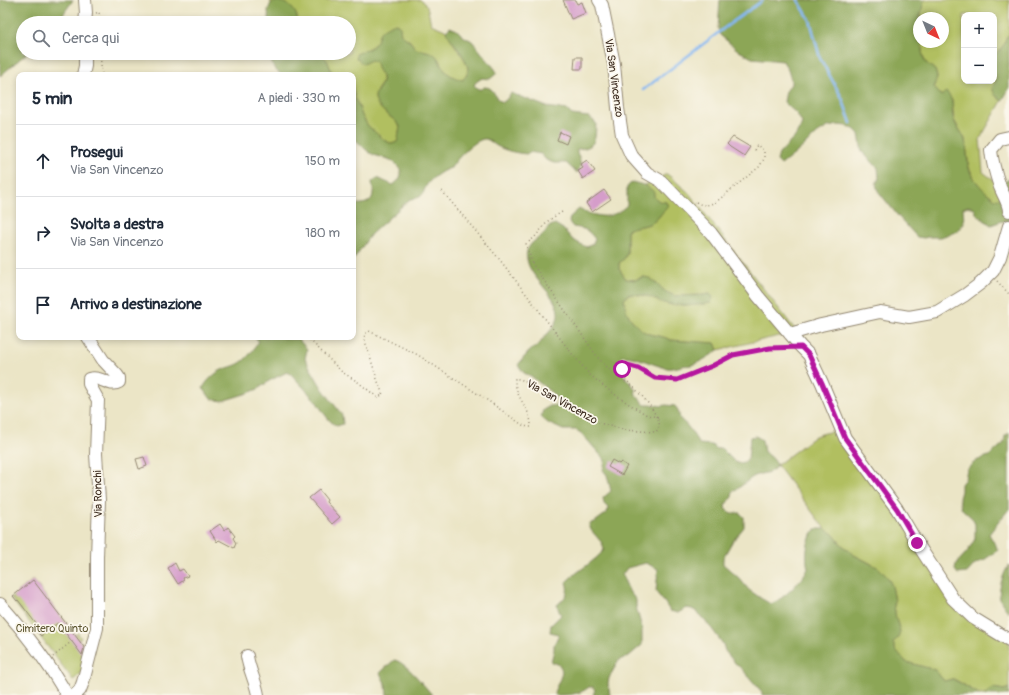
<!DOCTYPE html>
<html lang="it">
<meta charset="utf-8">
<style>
body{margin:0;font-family:Pangolin,sans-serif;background:#f6f6f7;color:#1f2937}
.controls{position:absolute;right:12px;top:12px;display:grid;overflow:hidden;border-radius:8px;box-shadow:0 2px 6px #0003}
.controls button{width:36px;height:36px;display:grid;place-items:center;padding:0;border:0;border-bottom:1px solid #e0e1e3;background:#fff;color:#1f2937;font:20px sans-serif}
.compass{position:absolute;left:913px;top:12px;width:36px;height:36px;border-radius:50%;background:#fff;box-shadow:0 2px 6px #0003;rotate:137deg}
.stop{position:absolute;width:12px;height:12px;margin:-9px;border:3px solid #b5179e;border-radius:50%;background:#fff}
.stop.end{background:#b5179e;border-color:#fff;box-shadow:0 1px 4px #0008}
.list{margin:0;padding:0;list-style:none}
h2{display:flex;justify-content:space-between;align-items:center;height:52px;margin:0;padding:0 16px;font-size:17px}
h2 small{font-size:13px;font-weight:400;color:#747a83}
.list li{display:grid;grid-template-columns:26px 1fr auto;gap:12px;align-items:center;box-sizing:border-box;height:72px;padding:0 16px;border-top:1px solid #e0e1e3}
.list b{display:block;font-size:15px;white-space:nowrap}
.list p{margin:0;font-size:13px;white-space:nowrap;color:#747a83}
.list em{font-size:13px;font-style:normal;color:#747a83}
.icon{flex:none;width:22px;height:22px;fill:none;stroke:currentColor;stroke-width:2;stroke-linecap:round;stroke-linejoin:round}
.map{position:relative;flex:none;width:1009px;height:695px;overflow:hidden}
.search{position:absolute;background:#fff;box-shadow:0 2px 6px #0003;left:16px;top:16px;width:340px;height:44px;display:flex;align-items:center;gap:10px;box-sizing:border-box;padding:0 14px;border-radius:22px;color:#747a83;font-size:15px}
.panel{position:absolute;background:#fff;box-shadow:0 2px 6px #0003;left:16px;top:72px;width:340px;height:268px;border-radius:8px}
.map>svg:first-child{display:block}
</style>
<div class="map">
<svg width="1009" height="695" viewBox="0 0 1009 695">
<rect width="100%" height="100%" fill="#fbf7ec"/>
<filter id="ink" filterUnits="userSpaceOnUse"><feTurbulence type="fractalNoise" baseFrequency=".025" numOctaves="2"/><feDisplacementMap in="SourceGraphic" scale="8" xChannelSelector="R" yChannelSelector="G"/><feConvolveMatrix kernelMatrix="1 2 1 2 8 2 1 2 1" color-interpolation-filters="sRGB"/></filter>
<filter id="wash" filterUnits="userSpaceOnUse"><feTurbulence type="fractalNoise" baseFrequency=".012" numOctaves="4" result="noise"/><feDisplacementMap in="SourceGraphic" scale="16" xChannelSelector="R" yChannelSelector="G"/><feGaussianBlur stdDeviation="0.9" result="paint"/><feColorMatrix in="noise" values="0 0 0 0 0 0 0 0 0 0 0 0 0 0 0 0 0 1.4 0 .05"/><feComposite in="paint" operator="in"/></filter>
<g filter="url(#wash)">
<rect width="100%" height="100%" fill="#ebe5c6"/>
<!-- green -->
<path fill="#b1bf61" stroke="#767440" d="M 270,0 L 421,0 L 427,6 L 431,24 C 435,26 441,28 445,30 C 449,33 451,40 454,44 C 461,55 475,67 463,80 L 455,78 L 447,73 L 442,67 L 439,60 L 426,51 L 416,49 L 409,40 L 404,38 L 401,34 L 380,33 C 378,43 373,47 364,50 L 372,60 L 376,62 L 377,67 L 382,76 L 382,83 L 377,90 L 375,97 L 386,114 L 395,120 L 400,126 L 398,139 L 397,142 L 392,144 L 384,140 L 368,126 L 362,116 L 358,104 L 355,100 L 353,89 L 353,75 L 333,75 L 327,60 L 320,53 L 349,53 L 349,23 L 299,23 L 297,21 L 297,16 L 278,1 L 271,3 Z
M 924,0 L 1009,0 L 1009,35 L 1007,36 L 1003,46 L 994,56 L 994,15 L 964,15 L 964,81 L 994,81 L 994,73 L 995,74 L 996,80 L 995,95 L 1002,101 L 980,139 L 983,172 L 1000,185 L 1002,198 L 995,199 L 984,191 L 975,180 L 969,167 L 965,139 L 954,120 L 952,100 C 943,97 939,95 934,87 L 937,77 L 935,70 L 925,62 L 922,52 L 922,42 L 943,42 L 943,18 L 920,18 Z
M 667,174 L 688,192 L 797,332 L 718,350 L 715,343 L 670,340 C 664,336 656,336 649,334 C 640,331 628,318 626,309 C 625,306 625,303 624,300 L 628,294 L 634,294 L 651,297 L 660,302 L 672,305 L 710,294 L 704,295 L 675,296 L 666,292 L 650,278 L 643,277 L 635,280 L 626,279 L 619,269 L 619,263 L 624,259 L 627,254 L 627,230 C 634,226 642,227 649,224 C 658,221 661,212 668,207 L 666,202 C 665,202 659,201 659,201 C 652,198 652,189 644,185 Z
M 832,431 L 840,435 L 969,616 L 1009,639 L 1009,688 L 1004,690 L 993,688 L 985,695 L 979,694 L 954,679 L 944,681 L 935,670 L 906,662 L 896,651 L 893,643 L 900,631 L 896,619 L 894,605 L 895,601 L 892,586 L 888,578 L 870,563 L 854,555 L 841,544 L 833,534 L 825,529 L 777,465 L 815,436 Z
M 33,580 L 75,635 L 78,633 L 81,638 L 79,640 L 90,654 L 84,671 L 73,680 L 11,598 Z"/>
<!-- forest -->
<path fill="#8ca657" stroke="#64683a" d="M 0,0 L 73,0 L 64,13 L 62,20 L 59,23 L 23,23 L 23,53 L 27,53 L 0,76 Z
M 720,0 L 924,0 L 920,18 L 919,18 L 919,42 L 922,42 L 922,52 L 925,62 L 935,70 L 937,77 L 934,87 L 941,96 L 946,92 C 956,100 950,110 954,121 C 957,128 963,133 965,140 C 967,148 967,157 968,165 C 971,179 984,191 995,199 L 1001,198 L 1000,185 L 1009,179 L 1009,222 L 1002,221 L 991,225 L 977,215 L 974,208 L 968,206 L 963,208 L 964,221 L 958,231 L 954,232 L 941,237 L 928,237 L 924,238 L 917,237 L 898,216 L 878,191 L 876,184 L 879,178 L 878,168 L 862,152 L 859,134 L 854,129 L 847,126 L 838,125 L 828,127 L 818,133 L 796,153 L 781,165 L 777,161 L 779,154 L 795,137 L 800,128 L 802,123 L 797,114 L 784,102 L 786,91 L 791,84 L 791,80 L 788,70 L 783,61 L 752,58 L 739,51 L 720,35 L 718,28 Z
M 278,1 C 286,3 292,6 296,14 C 297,17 297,20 299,23 L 269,23 L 268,10 L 271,3 Z
M 395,23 L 400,27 C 401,38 402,34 409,41 C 412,43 414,47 416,49 C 421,51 427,50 432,53 C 439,57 438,59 442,66 C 446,74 454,78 463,80 C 464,78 466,76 467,75 C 473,63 451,42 446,31 L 450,27 L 457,30 L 463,36 L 472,41 L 495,69 L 497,73 L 490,79 L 482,78 L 476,82 L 474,85 L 478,89 L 482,89 L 484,87 C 497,87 492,99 503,102 L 506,100 L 511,93 L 547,107 L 567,110 L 572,115 L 589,117 L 596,123 C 595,139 597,148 577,149 L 577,153 C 581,159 582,167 577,173 L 566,163 L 554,163 L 546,160 L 541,154 L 529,152 L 527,154 C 516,153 506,151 497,146 C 493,144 490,140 486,139 C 477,137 455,160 451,168 C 443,170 435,176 429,182 C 421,191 427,198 410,199 L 371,234 L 353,260 L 353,206 L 356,204 C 364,205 373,202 373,193 C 374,189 372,185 372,182 L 377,178 L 393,185 C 398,181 401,179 401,173 C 401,169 400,168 397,165 C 390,156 378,159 369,152 C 363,148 359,142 353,138 L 353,89 L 355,100 L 358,104 L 362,116 L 368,126 L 384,140 L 392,144 L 397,142 L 398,139 L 400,126 C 393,117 381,112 376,102 C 372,93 381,88 382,82 C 384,76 379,73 377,68 C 377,67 376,63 376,62 L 371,60 L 363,64 L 356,58 L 356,54 C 363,51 371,49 376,43 C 378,40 378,38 379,34 C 382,28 389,26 395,23 Z
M 1009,35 L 1009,89 L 1002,101 L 995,95 L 992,88 C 995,83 998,78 994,73 L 994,56 L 1003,46 L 1007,36 Z
M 270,53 L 320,53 L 327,60 L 333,75 C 325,75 285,77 281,74 C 272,69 271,62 270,53 Z
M 632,182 C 643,185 645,184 654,192 L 654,197 L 659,201 L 666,202 L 668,207 C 661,212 658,221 649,224 C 642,227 635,226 627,230 L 627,254 L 624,259 L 619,263 L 619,269 L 626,279 L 635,280 L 643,277 L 650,278 L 666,292 L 675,296 L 704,295 L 710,294 L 713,297 L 711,303 C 695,306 677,307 661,302 C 657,301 654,298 650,297 C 643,295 635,294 628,294 L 624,300 C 625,303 625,306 626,309 C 628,318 640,331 649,334 C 656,336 664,336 670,340 L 715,343 L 718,350 C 712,355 699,363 691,365 C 688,366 685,365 682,366 C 677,367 672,369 667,368 C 651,365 639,356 622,356 L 617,362 L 622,373 L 635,389 L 636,395 L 645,405 L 656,405 L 661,406 L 666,405 L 675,406 L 678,410 L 680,419 C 689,426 693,434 699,444 L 712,445 L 716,449 L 721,448 L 735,462 L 741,464 L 748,459 L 750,437 L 756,436 L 762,440 L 764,452 C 770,455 774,459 777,465 C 771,474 766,472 757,475 C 751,477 747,482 741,486 C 739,488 736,490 733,491 L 732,497 L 725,505 L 726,510 L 731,513 L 740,513 L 744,517 L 744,527 L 732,542 L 723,558 L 723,564 L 739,578 L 749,590 L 762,599 L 771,604 C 785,598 800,582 808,569 C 805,556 806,539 816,529 L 825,529 L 833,534 L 841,544 L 854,555 L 879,568 L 888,578 L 892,586 L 895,601 L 894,605 L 896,619 L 900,631 L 898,638 L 893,643 L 896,651 L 906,662 L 935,670 L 944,681 L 953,679 L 979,694 L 985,694 L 993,688 L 1004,690 L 1009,688 L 1009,695 L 762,695 L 762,692 L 742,669 L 735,663 L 725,651 L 723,644 L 712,629 L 697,612 L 692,609 L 686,608 L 678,613 L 670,611 L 665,603 L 656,592 L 658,569 L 646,563 L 627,568 L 622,575 L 629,591 L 636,600 L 636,607 L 642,628 L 642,645 L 629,656 L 619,660 L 609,678 L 608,684 L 610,695 L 593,695 L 595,690 L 593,687 L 589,687 C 580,695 567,695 555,695 L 554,692 C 559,680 570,665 551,662 L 554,650 L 554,645 L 559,634 L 550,632 L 551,625 L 561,615 L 559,611 L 557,605 C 565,598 570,593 566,582 C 578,570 593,563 604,550 L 602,543 L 591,530 L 589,524 L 596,521 L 607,513 L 608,508 L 604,504 L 603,498 L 611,491 L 607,475 L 603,470 L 605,460 L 581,433 L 576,430 L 563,430 L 548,423 L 541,417 L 543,410 L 550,406 L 558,405 L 557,399 L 552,393 L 531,376 L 524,373 L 518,365 C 522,360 527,353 532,349 C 535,347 535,349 538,346 C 540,344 541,341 543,339 C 549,331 556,327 558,316 C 560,296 530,280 527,259 C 526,254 526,251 529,247 C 531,243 536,240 540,237 C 548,232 544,228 555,224 L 563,229 L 573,240 L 586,247 L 593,244 L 595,239 C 587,229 586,229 573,227 L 569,222 L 570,217 L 579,209 C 585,213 600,217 607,216 C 615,215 622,210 627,205 L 627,187 Z
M 254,337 L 281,337 L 288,339 L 298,339 L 307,349 L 305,359 L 322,388 L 342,415 L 343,424 L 337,426 C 327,421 322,409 315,400 C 307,391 299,383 291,374 L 287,372 L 269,381 L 258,389 L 248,393 L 222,401 L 211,399 L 203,388 C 206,382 212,376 218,372 C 226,367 236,367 243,361 C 250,355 254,349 259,341 Z
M 1009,433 L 1009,509 L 989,534 L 998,550 L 984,560 L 975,564 L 967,573 L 958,574 L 955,570 L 956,564 L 967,552 L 975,539 L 975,524 L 972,518 L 961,508 L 959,498 L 961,491 L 961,484 L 965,479 L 967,469 L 976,461 L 983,458 L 989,456 L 1004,443 L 1005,436 Z
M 1009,565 L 1009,613 C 1006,609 1002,604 1000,599 C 997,590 1004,572 1009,565 Z
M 394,660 C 404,661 421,682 428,690 L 432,695 L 387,695 L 386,685 L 380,673 Z"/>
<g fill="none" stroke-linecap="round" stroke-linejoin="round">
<!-- stream -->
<path stroke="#85b8f2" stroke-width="2.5" d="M 798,0 L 810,20 L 820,58 L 842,98 L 851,123
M 643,90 L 727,26 L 763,0"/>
</g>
<g id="blocks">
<!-- building -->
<path fill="#d59dca" d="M 563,0 L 575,0 L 577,4 L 582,2 L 586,13 L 571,19 Z
M 575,57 L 582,57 L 582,69 L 574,69 Z
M 560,132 L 569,136 L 566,144 L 557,140 Z
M 733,137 L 750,147 L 744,156 L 730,147 L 727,144 Z
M 587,160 L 595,171 L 583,179 L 578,171 L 583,168 L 581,164 Z
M 604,190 L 611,199 L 592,212 L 586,203 Z
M 144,457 L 147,466 L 139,469 L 136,459 Z
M 612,460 L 619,464 L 621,462 L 627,466 L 622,475 L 608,467 Z
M 319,490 L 327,500 L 326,502 L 340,517 L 332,524 L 309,498 Z
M 220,524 L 224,530 L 228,527 L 235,536 L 233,538 L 236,543 L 234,548 L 219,540 L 217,542 L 210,531 Z
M 175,563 L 179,571 L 183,569 L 188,576 L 183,578 L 184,580 L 178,584 L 168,568 Z
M 33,580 L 84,647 L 82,655 L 58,623 L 41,636 L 36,631 L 38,629 L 35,626 L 37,625 L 18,600 L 17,601 L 13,596 Z"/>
</g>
</g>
<g filter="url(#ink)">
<use href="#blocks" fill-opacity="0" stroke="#938872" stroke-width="1"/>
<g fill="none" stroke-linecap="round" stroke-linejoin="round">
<defs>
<path id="minor" d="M 85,0 L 86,13 L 85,23
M 599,0 L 602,5 L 614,64 L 618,108 L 622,135 L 631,155 L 647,173 L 661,181 L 711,233 L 758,296 L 801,347 L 809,355 L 822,383 L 845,438 L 897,509 L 917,543 L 953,599 L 973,618 L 1009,640
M 83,75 L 85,66 L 85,53
M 1009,137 L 1000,139 L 991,150 C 992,163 996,175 1000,187 C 1003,195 1009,203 1009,211
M 790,334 L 821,325 L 880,312 L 909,317 L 937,312 L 965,295 L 981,283 L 993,271 L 1000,257 L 1009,226
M 0,604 C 25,632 48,662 67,695
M 247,656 C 249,670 256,682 258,695
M 75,695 L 80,690 L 83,682 L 97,628 L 97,557 L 99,500 L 96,454 L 98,400 L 89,384 L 89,379 C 101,375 109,388 119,382 L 119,378 L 117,375 L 103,360 L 88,337"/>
</defs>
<!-- minor casing -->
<use href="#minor" stroke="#938872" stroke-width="14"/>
<!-- path -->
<path stroke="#938872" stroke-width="1.5" stroke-dasharray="1 3" stroke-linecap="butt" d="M 96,13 L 99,12 L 101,23
M 100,53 L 102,75
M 442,191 L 500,260 L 573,355 L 590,375 L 610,391 L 629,404 L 647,415 L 658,417
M 696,202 C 704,207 708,205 716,202 L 759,167 L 764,159 L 764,151 L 757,145 L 753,152
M 562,212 L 549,220 L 534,238 L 526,244 L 533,265 L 599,359 L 610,370 L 628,384
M 997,281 L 1009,294
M 307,337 L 342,372 L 358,382 L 377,397 L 383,395 L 377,379 L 365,341 C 364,335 364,334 369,331 L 418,355 L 484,398 L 524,426 L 529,427 L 531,427 C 532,409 514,398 515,378 L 522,380 L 564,405 L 596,422 L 624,430 L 656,432 L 660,426 C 654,405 636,390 621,375 L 622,369 L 627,365 L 638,369 L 655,378 L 677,380 L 712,366 L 733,355 L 770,348 L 789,348
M 53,657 L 72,641"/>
<!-- minor -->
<use href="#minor" stroke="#fff" stroke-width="12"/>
</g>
</g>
<g fill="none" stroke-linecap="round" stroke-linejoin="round" filter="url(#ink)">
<!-- route -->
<path stroke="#b5179e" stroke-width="5" d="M 622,369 L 627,365 L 638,368 L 655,378 L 677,380 L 712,366 L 733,355 L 770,348 L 801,347 L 809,355 L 822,383 L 845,438 L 897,509 L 917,543"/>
</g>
<g text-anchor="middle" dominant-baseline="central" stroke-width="3.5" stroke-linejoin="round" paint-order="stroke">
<!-- street labels -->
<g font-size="11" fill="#3b2a1e" stroke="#fbf7ec">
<text transform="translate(614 78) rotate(82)">Via San Vincenzo</text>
<text transform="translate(562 402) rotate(29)">Via San Vincenzo</text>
<text transform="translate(98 494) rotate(-91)">Via Ronchi</text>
</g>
<!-- park labels -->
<g font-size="11" fill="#5e5732" stroke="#fbf7ec">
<text x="52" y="628">Cimitero Quinto</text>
</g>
</g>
</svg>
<div class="controls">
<button>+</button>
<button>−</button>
</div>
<svg class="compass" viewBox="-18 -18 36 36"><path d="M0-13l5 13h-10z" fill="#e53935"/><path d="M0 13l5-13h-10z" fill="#747a83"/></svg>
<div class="stop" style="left:622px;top:369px"></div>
<div class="stop end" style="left:917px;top:543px"></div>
<div class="search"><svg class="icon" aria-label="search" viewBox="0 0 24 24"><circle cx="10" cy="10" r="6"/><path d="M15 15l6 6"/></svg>Cerca qui</div>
<section class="panel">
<h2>5 min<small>A piedi · 330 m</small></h2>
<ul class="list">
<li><svg class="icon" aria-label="ahead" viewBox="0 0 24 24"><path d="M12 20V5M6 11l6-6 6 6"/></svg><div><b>Prosegui</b><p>Via San Vincenzo</p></div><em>150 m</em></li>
<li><svg class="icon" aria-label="right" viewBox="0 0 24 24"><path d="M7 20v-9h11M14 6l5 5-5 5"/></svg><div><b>Svolta a destra</b><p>Via San Vincenzo</p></div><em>180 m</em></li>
<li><svg class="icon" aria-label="arrive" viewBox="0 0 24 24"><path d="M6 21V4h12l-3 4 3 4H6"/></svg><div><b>Arrivo a destinazione</b></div></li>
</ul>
</section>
</div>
